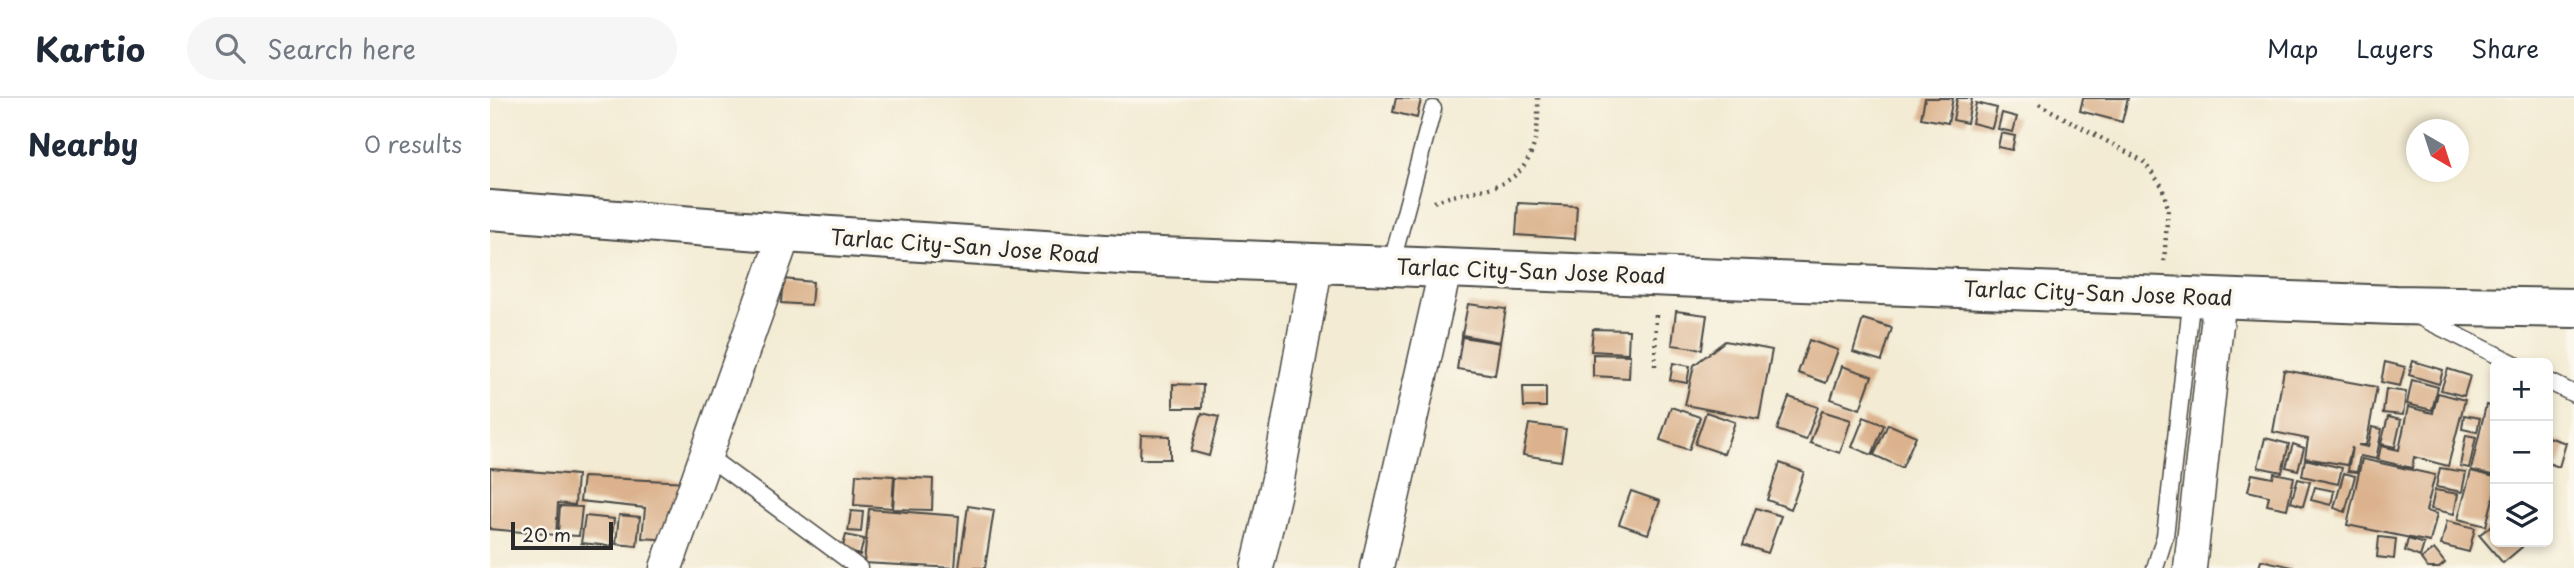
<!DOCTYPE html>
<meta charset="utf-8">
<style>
body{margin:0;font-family:"Playpen Sans",sans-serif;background:#f6f6f7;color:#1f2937}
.controls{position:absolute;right:21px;bottom:21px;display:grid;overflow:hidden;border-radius:10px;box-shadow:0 4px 10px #0003}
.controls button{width:63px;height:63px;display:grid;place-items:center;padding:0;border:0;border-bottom:2px solid #e0e1e3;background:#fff;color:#1f2937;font:35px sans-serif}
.compass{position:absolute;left:1916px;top:21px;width:63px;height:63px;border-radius:50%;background:#fff;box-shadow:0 4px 10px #0003;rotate:141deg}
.scale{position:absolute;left:21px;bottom:18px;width:102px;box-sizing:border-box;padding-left:7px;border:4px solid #2b2b2b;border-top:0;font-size:19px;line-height:24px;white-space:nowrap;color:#2b2b2b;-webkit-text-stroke:5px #fbf7ec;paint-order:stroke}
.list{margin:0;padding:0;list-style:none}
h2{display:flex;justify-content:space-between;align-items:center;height:91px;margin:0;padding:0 28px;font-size:30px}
h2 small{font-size:23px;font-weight:400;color:#747a83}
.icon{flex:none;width:38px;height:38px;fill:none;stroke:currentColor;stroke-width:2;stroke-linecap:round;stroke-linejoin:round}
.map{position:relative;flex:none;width:2084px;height:470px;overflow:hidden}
header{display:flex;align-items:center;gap:42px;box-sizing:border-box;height:98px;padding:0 35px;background:#fff;border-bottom:2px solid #e0e1e3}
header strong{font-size:33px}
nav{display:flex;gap:38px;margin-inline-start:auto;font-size:24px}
.search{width:490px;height:63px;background:#f6f6f7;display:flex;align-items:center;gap:18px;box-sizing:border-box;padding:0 24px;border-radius:38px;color:#747a83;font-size:26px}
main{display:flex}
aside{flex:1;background:#fff}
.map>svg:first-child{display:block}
</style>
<header>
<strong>Kartio</strong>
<div class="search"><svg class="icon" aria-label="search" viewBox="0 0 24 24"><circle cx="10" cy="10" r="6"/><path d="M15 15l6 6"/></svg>Search here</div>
<nav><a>Map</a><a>Layers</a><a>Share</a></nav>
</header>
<main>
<aside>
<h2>Nearby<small>0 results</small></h2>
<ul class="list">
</ul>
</aside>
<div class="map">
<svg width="2084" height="470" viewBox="0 0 2084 470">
<rect width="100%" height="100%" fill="#fbf7ec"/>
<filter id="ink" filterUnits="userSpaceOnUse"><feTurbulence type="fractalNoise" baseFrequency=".0143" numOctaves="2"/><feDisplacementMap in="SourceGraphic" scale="14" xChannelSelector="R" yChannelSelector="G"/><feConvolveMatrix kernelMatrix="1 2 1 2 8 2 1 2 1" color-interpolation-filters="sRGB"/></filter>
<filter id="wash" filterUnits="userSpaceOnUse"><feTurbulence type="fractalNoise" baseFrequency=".00686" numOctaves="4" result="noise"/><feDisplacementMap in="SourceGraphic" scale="28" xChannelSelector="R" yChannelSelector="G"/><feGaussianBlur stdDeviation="1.57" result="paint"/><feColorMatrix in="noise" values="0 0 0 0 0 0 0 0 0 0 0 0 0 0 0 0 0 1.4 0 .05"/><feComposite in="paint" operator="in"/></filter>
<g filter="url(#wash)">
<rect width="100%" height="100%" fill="#f3ebd3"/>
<g id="blocks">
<!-- building -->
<path fill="#dbb28d" d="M 906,0 L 931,1 L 927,20 L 903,14 Z
M 1435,0 L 1463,0 L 1458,25 L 1431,20 Z
M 1467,0 L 1482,0 L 1477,25 L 1463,22 Z
M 1593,0 L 1638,0 L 1632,24 L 1590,13 Z
M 1486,5 L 1507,10 L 1502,30 L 1482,25 Z
M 1512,15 L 1527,19 L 1523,34 L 1508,31 Z
M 1511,35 L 1525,38 L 1522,52 L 1508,49 Z
M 1028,105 L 1087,108 L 1085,141 L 1026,137 Z
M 293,181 L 323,184 L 321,207 L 291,205 Z
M 978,206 L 1016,211 L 1010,244 L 972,237 Z
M 1186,213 L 1217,217 L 1212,251 L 1182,247 Z
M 1373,221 L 1402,230 L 1392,263 L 1363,254 Z
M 1103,231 L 1139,232 L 1138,255 L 1101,253 Z
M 972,239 L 1010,245 L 1005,277 L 967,271 Z
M 1319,242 L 1348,252 L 1336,285 L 1308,275 Z
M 1235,243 L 1282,252 L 1269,321 L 1195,307 L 1204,267 Z
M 1103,256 L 1140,257 L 1139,280 L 1103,278 Z
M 1923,263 L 1953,272 L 1949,286 L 1919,277 Z
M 1895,264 L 1915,269 L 1910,288 L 1891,284 Z
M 1183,265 L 1200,268 L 1197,285 L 1180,282 Z
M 1352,268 L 1382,278 L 1370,311 L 1341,301 Z
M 1958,271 L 1980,278 L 1974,298 L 1951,292 Z
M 1794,272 L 1887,289 L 1876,347 L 1868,347 L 1878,349 L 1882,329 L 1892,331 L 1886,361 L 1870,358 L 1867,374 L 1858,373 L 1862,349 L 1857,367 L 1815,360 L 1818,341 L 1783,334 Z
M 1922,282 L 1948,289 L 1942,312 L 1917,306 Z
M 683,286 L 713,287 L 712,310 L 683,310 Z
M 1033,289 L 1056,289 L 1056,309 L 1034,309 Z
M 1896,291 L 1916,294 L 1913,317 L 1893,315 Z
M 1948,295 L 1975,302 L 1958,368 L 1924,359 L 1922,370 L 1888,362 L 1891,348 L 1909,352 L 1918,309 L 1943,315 Z
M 1299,299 L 1328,309 L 1316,342 L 1287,332 Z
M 1996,307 L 2005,309 L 2005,378 L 1981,372 Z
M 1181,309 L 1210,319 L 1199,352 L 1170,342 Z
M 1332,313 L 1361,322 L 1350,355 L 1320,345 Z
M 1216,314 L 1245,324 L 1234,356 L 1205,346 Z
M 712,315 L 729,319 L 719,358 L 701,353 Z
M 1974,317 L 1990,320 L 1987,334 L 1972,331 Z
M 1374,319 L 1394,327 L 1382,357 L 1362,349 Z
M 1898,319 L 1911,322 L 1905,349 L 1891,346 Z
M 1039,326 L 1076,331 L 1071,363 L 1033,357 Z
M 1398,326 L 1426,338 L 1412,370 L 1384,357 Z
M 651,337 L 680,338 L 680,361 L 650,361 Z
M 1976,337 L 1986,339 L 1979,370 L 1970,368 Z
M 2058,339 L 2076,345 L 2069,369 L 2058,365 Z
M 1775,340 L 1799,346 L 1792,374 L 1768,369 Z
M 1803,346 L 1814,350 L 1808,372 L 1796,369 Z
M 1815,361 L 1852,370 L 1848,386 L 1812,378 Z
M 1872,361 L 1945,377 L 1936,413 L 1947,416 L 1940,444 L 1857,427 Z
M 1290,365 L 1314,374 L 1301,411 L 1277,402 Z
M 0,370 L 87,377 L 85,407 L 68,405 L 66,437 L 0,431 Z
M 1950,370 L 1976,374 L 1972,394 L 1946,389 Z
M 1981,373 L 2005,379 L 2005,393 L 1996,428 L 1968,421 Z
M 1784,375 L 1804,379 L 1797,411 L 1777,407 L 1779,398 L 1758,393 L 1762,376 L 1783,380 Z
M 1854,375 L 1865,378 L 1855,414 L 1844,410 Z
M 366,376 L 404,378 L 402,410 L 364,407 Z
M 93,379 L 199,384 L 182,442 L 152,440 L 155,410 L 90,403 Z
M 405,379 L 443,381 L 442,412 L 403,411 Z
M 1808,381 L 1820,384 L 1813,408 L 1801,404 Z
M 1825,389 L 1844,393 L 1841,407 L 1821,402 Z
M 1945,392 L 1968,396 L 1964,416 L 1941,411 Z
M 1141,393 L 1170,403 L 1158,436 L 1129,426 Z
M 70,408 L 92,409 L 89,438 L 68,437 Z
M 478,408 L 504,412 L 495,470 L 469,470 Z
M 1266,410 L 1291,418 L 1278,455 L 1253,447 Z
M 379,411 L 469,418 L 465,470 L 374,465 Z
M 361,413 L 373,414 L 371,434 L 358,433 Z
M 129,417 L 150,419 L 147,448 L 126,446 Z
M 95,418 L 124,421 L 121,448 L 91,445 Z
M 1957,423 L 1985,430 L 1979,454 L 1951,447 Z
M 2005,425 L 2005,444 L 2028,444 L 2032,449 L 2013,465 L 1989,437 Z
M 356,437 L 374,441 L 370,457 L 352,452 Z
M 1889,439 L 1906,441 L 1904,461 L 1887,459 Z
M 1918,441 L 1934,446 L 1930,459 L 1915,453 Z
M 1944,451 L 1955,465 L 1949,470 L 1938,470 L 1931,461 Z
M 1771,462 L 1803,469 L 1803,470 L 1769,470 Z"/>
</g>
</g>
<g filter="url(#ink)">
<use href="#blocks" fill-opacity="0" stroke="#494844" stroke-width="2"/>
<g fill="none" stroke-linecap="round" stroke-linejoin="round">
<defs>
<path id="lane" d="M 901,167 L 943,11
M 1928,218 L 2023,265
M 2058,283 L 2084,296
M 217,358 L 369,470
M 1665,470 L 1675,438 L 1702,198"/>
<path id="street" d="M 176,470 L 295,135
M 767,470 L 788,381 L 827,164
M 887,470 L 956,168
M 1700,470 L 1730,199"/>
<path id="secondary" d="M 0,112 L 295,135 L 645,158 L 1905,207 L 2084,210"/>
</defs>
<!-- lane casing -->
<use href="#lane" stroke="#494844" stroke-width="19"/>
<!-- street casing -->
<use href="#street" stroke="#494844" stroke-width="35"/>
<!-- secondary casing -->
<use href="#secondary" stroke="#494844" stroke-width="42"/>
<!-- path -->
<path stroke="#494844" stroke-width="4.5" stroke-dasharray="2 5" stroke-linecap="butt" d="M 1549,6 L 1653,63 L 1672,88 L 1678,110 L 1674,164
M 944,104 C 963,96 982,95 1002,89 C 1045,77 1049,37 1048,0
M 1165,268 L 1166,212"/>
<!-- lane -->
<use href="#lane" stroke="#fff" stroke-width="16"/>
<!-- street -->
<use href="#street" stroke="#fff" stroke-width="32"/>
<!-- secondary -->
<use href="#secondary" stroke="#fff" stroke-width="38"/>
</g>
</g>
<g text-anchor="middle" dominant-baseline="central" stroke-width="7" stroke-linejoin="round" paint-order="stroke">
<!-- street labels -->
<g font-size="21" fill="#2b2b2b" stroke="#fbf7ec">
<text transform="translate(475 147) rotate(4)">Tarlac City-San Jose Road</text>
<text transform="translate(1041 172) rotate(2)">Tarlac City-San Jose Road</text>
<text transform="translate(1608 194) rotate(2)">Tarlac City-San Jose Road</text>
</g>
</g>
</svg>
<div class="controls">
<button>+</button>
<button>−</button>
<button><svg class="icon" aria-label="layers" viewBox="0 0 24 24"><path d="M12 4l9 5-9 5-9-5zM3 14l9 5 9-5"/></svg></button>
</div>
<svg class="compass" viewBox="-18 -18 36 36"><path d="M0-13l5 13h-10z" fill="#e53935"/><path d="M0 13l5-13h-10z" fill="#747a83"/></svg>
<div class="scale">20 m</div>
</div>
</main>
